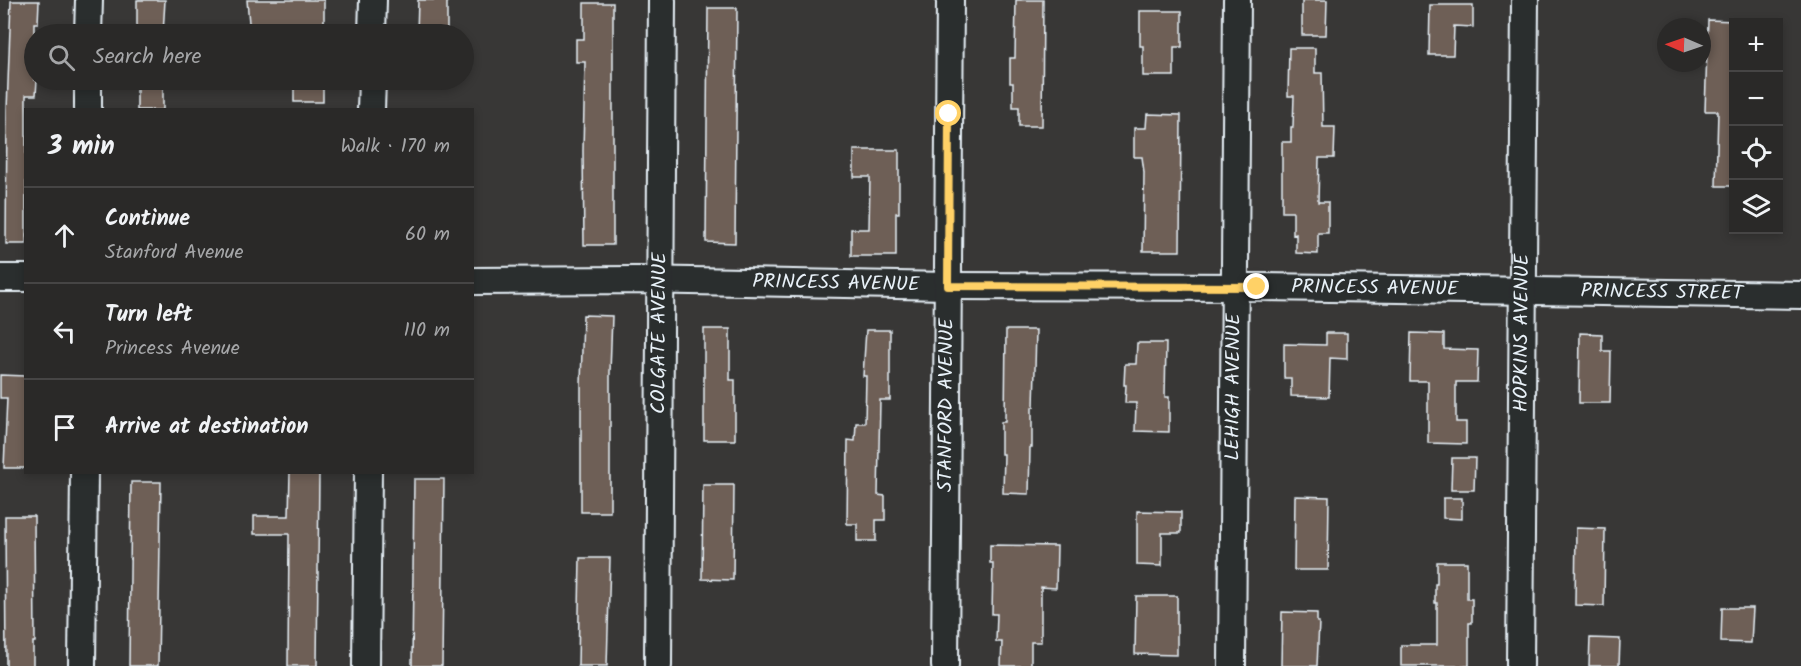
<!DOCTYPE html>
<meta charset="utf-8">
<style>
body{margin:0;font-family:Kalam,sans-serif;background:#323130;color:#f1f3f6}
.controls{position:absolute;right:18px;top:18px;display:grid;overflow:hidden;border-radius:0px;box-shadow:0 3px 9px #0003}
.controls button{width:54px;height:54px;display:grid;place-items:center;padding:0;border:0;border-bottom:2px solid #464545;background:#2a2928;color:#f1f3f6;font:30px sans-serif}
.compass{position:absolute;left:1657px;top:18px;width:54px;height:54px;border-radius:50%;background:#2a2928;box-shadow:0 3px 9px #0003;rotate:272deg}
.stop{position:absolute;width:18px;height:18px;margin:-14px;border:4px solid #ffd166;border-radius:50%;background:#fff}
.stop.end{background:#ffd166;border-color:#fff;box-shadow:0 2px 6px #0008}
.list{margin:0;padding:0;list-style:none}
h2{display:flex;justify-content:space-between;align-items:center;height:78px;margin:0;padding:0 24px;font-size:26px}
h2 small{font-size:20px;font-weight:400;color:#a5a6a8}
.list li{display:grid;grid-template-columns:39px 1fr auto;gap:18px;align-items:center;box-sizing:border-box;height:96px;padding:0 24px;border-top:2px solid #464545}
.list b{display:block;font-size:22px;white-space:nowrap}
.list p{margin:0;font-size:20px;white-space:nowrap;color:#a5a6a8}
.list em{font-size:20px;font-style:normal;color:#a5a6a8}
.icon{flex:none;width:33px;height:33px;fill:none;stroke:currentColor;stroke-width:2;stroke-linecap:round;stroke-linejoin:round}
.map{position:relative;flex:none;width:1801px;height:666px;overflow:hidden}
.search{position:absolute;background:#2a2928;box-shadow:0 3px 9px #0003;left:24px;top:24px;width:450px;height:66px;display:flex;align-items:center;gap:15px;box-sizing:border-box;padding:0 21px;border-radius:33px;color:#a5a6a8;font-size:22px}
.panel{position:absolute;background:#2a2928;box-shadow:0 3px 9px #0003;left:24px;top:108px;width:450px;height:366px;border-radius:0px}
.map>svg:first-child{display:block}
</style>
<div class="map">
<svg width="1801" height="666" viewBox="0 0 1801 666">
<rect width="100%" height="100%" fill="#383736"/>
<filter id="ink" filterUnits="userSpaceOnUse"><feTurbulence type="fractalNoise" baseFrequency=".0167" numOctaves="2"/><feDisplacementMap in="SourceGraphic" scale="12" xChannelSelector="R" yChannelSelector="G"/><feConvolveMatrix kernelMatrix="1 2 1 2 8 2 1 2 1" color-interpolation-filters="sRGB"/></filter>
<g filter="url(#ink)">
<!-- building -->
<path fill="#6e5e56" stroke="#e8f1f8" stroke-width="1.5" d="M 137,0 L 165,0 L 163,34 L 137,34 Z
M 247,0 L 324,0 L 324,28 L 271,28 L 271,34 L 250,34 Z
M 418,0 L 447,0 L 447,34 L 417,34 Z
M 1016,0 L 1043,0 L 1042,126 L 1019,126 L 1019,107 L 1013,107 L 1013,83 L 1010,83 L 1010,58 L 1015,58 Z
M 1302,0 L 1327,0 L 1326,35 L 1302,35 Z
M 11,1 L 39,1 L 38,23 L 34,23 L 34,80 L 37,80 L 36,95 L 26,95 L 26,244 L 6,244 L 7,110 Z
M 584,3 L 613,3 L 613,245 L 584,245 L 583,151 L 585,62 L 576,62 L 576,39 L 584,39 Z
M 1430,5 L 1473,5 L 1473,27 L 1454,26 L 1453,55 L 1429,55 Z
M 708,8 L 737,8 L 735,243 L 706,242 Z
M 1140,11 L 1182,11 L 1182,47 L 1174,47 L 1174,76 L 1143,76 L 1143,46 L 1140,46 Z
M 1708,20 L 1734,21 L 1734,186 L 1716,186 L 1718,111 L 1705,111 Z
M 1289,48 L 1315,48 L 1315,73 L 1322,73 L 1323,127 L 1335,127 L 1334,158 L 1319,158 L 1318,202 L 1328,202 L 1328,233 L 1318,233 L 1318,254 L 1296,253 L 1296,234 L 1293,235 L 1293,212 L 1282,212 L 1282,142 L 1291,142 L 1291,127 L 1293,127 L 1294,96 L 1288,96 Z
M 137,80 L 163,80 L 163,110 L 137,110 Z
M 294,80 L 323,80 L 323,102 L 294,102 Z
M 1147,114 L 1181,115 L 1180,251 L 1143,251 L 1144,172 L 1142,157 L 1134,157 L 1134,128 L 1146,128 Z
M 854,150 L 899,150 L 899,213 L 896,213 L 896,256 L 851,256 L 851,229 L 869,229 L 870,177 L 854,177 Z
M 583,315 L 612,316 L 610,372 L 610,512 L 581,512 L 581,385 Z
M 704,329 L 730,329 L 730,380 L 735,380 L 735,440 L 704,440 Z
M 866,330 L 890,330 L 890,400 L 880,400 L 878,495 L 885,496 L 885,520 L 876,520 L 876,541 L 857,541 L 857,524 L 847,524 L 848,440 L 855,441 L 856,423 L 865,423 L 866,376 L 863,376 Z
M 1006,330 L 1036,330 L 1034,407 L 1032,407 L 1032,447 L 1030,447 L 1029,494 L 1003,493 L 1004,454 L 1001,454 L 1001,422 L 1005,422 Z
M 1326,333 L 1347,333 L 1347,359 L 1330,358 L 1329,397 L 1291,396 L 1291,378 L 1284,378 L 1284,344 L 1326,345 Z
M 1411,333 L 1444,334 L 1444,349 L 1478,350 L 1477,382 L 1456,382 L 1456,422 L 1466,422 L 1466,444 L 1428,443 L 1428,381 L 1410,381 Z
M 1580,333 L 1602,334 L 1602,351 L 1611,351 L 1610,403 L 1579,403 Z
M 1137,343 L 1166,343 L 1165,397 L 1169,397 L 1169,432 L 1135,431 L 1136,403 L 1125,403 L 1126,385 L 1124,385 L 1125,364 L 1136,364 Z
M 0,375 L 26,376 L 26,468 L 4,468 L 7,398 L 0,398 Z
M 1452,458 L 1475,458 L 1474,490 L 1451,490 Z
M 290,472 L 319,472 L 317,666 L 288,666 L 289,534 L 254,534 L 254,516 L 289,516 Z
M 414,479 L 444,479 L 442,666 L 412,666 Z
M 131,482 L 161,482 L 158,666 L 129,666 Z
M 703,485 L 734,485 L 733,580 L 702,579 Z
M 1295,496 L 1329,497 L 1328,570 L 1294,570 Z
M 1443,498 L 1462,498 L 1462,519 L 1443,518 Z
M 1137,511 L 1181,512 L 1181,533 L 1162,533 L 1162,566 L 1137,565 Z
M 5,516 L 34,516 L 35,642 L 33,642 L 33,666 L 6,666 Z
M 1576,528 L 1605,529 L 1604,606 L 1575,605 Z
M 990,545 L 1057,546 L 1056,588 L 1041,587 L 1041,642 L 1031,642 L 1031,666 L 1001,666 L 1002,642 L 996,642 L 997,614 L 992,614 L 993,563 L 990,563 Z
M 580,558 L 610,558 L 607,666 L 578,666 Z
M 1437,562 L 1467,562 L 1467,599 L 1472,599 L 1472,623 L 1469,623 L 1469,666 L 1401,666 L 1401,645 L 1437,645 L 1437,603 L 1435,603 L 1435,584 L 1437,584 Z
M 1136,596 L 1177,596 L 1177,655 L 1135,654 Z
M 1722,608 L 1753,608 L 1751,643 L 1721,642 Z
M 1282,612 L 1317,613 L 1317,622 L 1319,622 L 1317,666 L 1281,666 Z
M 1590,638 L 1620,639 L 1619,666 L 1589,666 Z"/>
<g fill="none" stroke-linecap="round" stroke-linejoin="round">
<defs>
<g id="minor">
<path d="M 88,34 L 89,0"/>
<path d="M 372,34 L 373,0"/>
<path d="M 88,110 L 88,80"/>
<path d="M 371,110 L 372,80"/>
<path d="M 0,278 L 26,278"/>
<path id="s1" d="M 472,281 L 637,280 L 948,286 L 1258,287 L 1801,295"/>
<path d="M 82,666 L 84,472"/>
<path d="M 366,666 L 368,472"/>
<path id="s2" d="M 658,666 L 662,0"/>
<path id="s3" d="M 945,666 L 950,0"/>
<path id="s4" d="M 1232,666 L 1237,0"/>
<path id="s5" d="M 1520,666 L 1525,0"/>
</g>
</defs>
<!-- minor casing -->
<use href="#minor" stroke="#e8f1f8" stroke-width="30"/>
<!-- minor -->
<use href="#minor" stroke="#2a2d2e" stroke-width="26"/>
</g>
</g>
<g fill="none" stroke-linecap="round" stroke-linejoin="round" filter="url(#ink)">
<!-- route -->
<path stroke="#ffd166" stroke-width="8" d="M 949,114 L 948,286 L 1257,287"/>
</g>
<g text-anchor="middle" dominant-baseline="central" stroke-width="4.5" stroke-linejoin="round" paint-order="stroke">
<!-- street labels -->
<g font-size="20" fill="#e8f1f8" stroke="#2a2d2e">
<text stroke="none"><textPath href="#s1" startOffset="364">PRINCESS AVENUE</textPath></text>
<text stroke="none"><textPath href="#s1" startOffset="903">PRINCESS AVENUE</textPath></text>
<text stroke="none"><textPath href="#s1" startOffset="1190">PRINCESS STREET</textPath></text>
<text stroke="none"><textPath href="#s2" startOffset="333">COLGATE AVENUE</textPath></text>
<text stroke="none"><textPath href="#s5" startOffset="333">HOPKINS AVENUE</textPath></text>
<text stroke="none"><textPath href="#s4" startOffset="279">LEHIGH AVENUE</textPath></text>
<text stroke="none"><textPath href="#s3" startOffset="261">STANFORD AVENUE</textPath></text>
</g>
</g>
</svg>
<div class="controls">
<button>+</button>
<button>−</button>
<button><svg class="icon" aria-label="locate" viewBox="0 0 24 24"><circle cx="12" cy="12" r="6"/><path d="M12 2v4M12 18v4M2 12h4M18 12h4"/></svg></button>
<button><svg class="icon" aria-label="layers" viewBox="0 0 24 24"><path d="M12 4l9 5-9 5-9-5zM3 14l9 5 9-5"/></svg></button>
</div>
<svg class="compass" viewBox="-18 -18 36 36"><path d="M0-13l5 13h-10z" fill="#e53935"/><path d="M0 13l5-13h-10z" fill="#a5a6a8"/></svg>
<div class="stop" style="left:949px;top:114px"></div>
<div class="stop end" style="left:1257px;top:287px"></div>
<div class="search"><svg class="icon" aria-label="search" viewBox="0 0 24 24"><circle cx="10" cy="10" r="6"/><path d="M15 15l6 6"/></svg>Search here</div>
<section class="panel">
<h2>3 min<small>Walk · 170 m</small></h2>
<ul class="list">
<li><svg class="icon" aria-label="ahead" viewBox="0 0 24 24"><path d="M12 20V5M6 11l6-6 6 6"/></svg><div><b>Continue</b><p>Stanford Avenue</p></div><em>60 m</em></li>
<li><svg class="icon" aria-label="left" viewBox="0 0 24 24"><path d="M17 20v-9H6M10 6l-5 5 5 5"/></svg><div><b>Turn left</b><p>Princess Avenue</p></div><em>110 m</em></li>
<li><svg class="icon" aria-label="arrive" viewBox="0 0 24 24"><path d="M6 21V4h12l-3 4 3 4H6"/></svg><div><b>Arrive at destination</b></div></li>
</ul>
</section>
</div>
